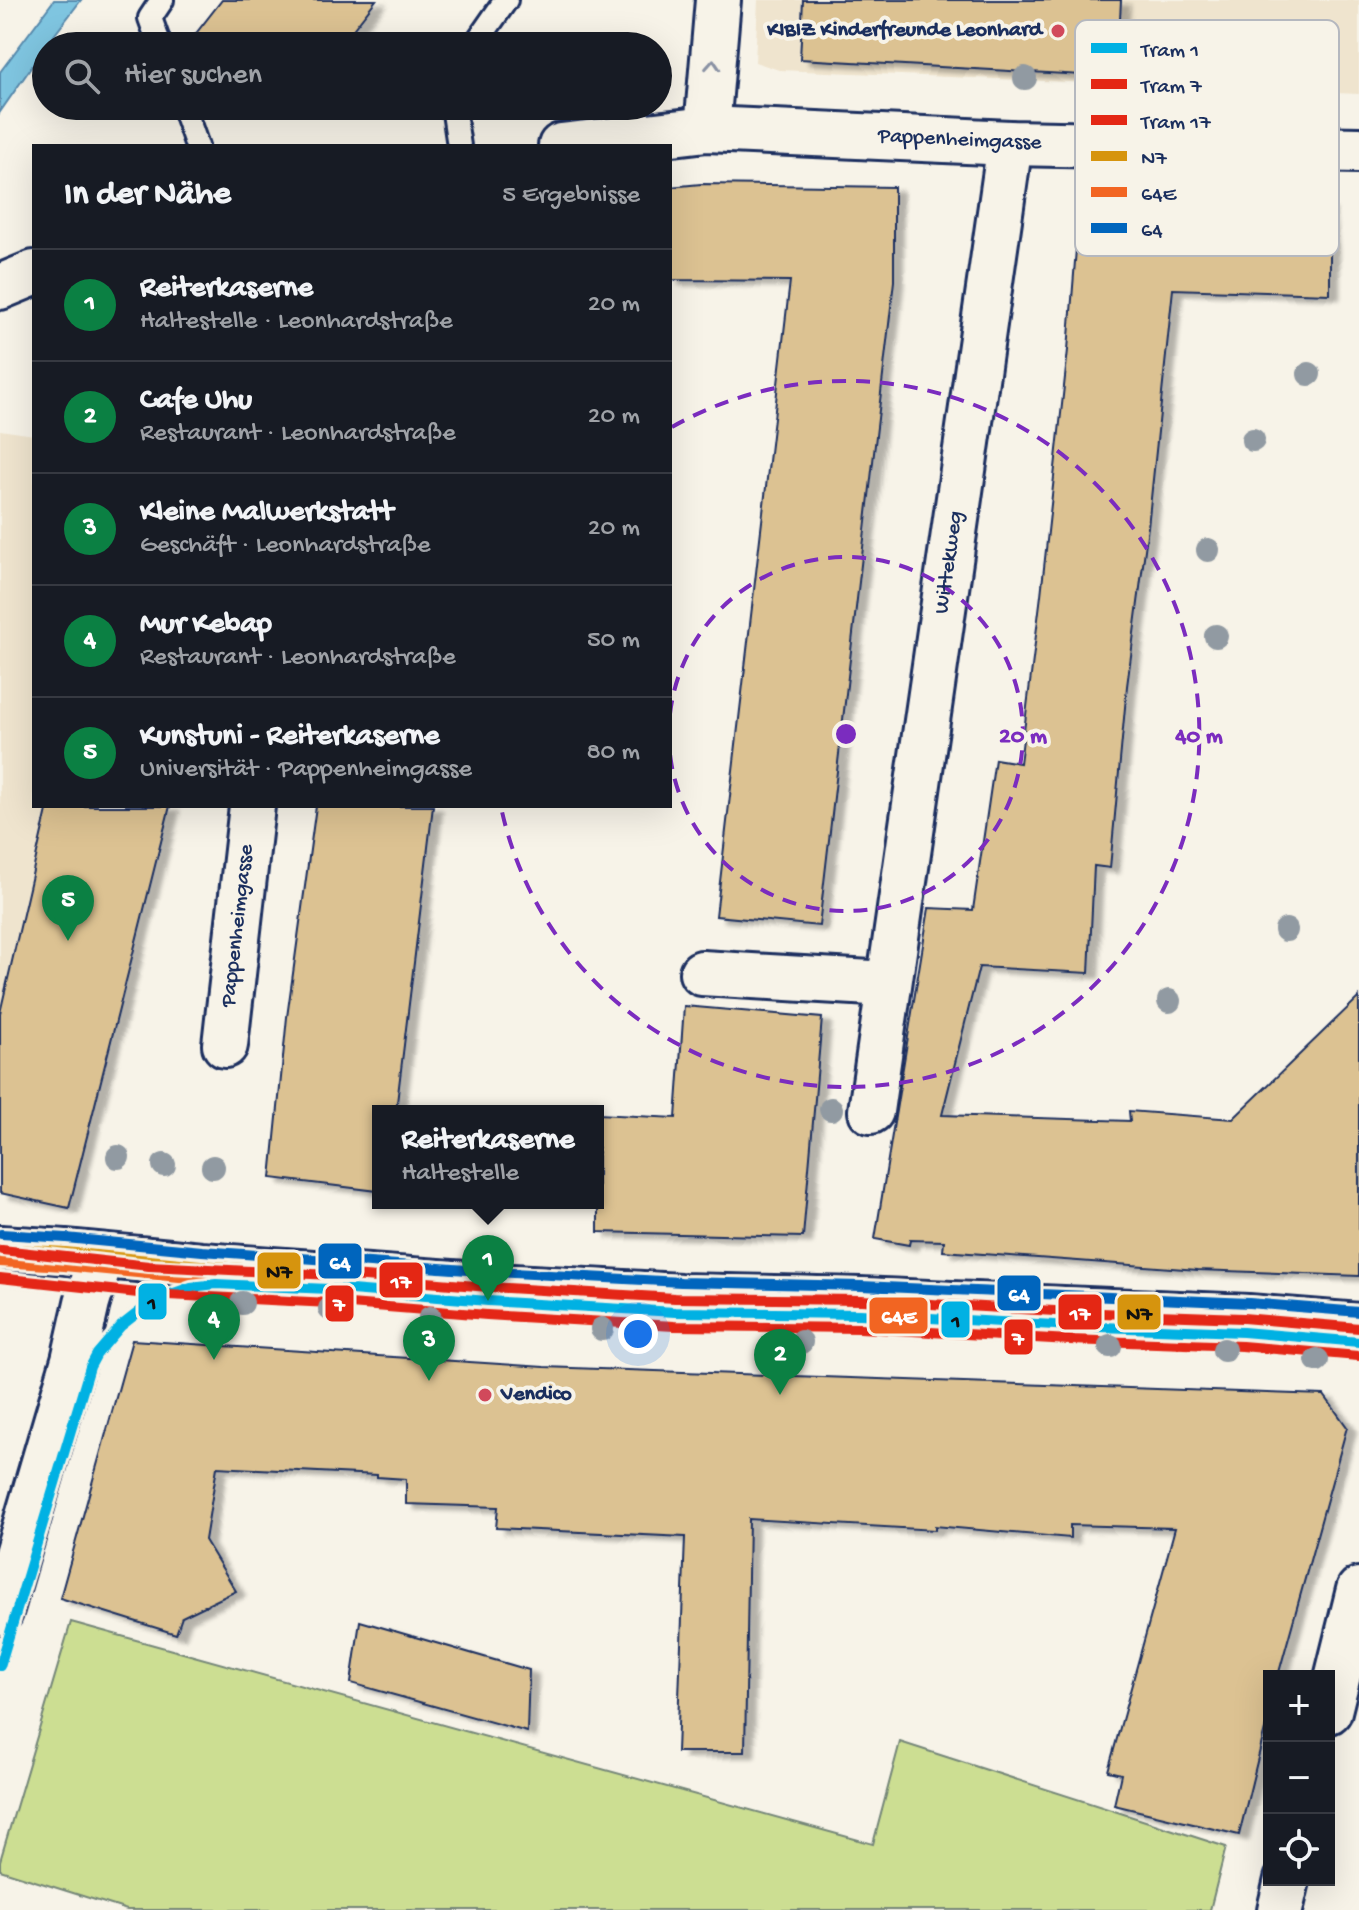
<!DOCTYPE html>
<html lang="de">
<meta charset="utf-8">
<style>
body{margin:0;font-family:"Gochi Hand",sans-serif;background:#20242c;color:#f1f3f6}
.controls{position:absolute;right:24px;bottom:24px;display:grid;overflow:hidden;border-radius:0px;box-shadow:0 8px 32px #0002}
.controls button{width:72px;height:72px;display:grid;place-items:center;padding:0;border:0;border-bottom:2px solid #363941;background:#171b24;color:#f1f3f6;font:40px sans-serif}
.you{position:absolute;left:638px;top:1334px;width:28px;height:28px;margin:-20px;border:6px solid #fff;border-radius:50%;background:#1a73e8;box-shadow:0 0 0 12px #1a73e833}
.badge{display:grid;place-items:center;width:52px;height:52px;border-radius:50%;background:#0b8043;color:#fff;font-size:26px;font-weight:700}
.pin{position:absolute;translate:-50% -66px;filter:drop-shadow(0 2px 4px #0008)}
.pin::after{content:'';position:absolute;top:42px;width:28px;height:24px;background:inherit;clip-path:polygon(0 0,100% 0,50% 100%)}
.popup{position:absolute;left:372px;top:1105px;width:232px;height:104px;box-sizing:border-box;display:grid;place-content:center;border-radius:0px;background:#171b24;filter:drop-shadow(0 2px 6px #0005);font-size:26px;white-space:nowrap;color:#9ea1a6}
.popup b{font-size:30px;color:#f1f3f6}
.popup::after{content:'';position:absolute;left:50%;top:100%;margin-left:-16px;border:16px solid transparent;border-top-color:#171b24}
.list{margin:0;padding:0;list-style:none}
h2{display:flex;justify-content:space-between;align-items:center;height:104px;margin:0;padding:0 32px;font-size:34px}
h2 small{font-size:26px;font-weight:400;color:#9ea1a6}
.list li{display:grid;grid-template-columns:52px 1fr auto;gap:24px;align-items:center;box-sizing:border-box;height:112px;padding:0 32px;border-top:2px solid #363941}
.list b{display:block;font-size:30px;white-space:nowrap}
.list p{margin:0;font-size:26px;white-space:nowrap;color:#9ea1a6}
.list em{font-size:26px;font-style:normal;color:#9ea1a6}
.icon{flex:none;width:44px;height:44px;fill:none;stroke:currentColor;stroke-width:2;stroke-linecap:round;stroke-linejoin:round}
.map{position:relative;flex:none;width:1359px;height:1910px;overflow:hidden}
.search{position:absolute;background:#171b24;box-shadow:0 8px 32px #0002;left:32px;top:32px;width:640px;height:88px;display:flex;align-items:center;gap:20px;box-sizing:border-box;padding:0 28px;border-radius:44px;color:#9ea1a6;font-size:30px}
.panel{position:absolute;background:#171b24;box-shadow:0 8px 32px #0002;left:32px;top:144px;width:640px;height:664px;border-radius:0px}
.map>svg:first-child{display:block}
</style>
<div class="map">
<svg width="1359" height="1910" viewBox="0 0 1359 1910">
<defs>
<filter id="shadow"><feDropShadow dx="9" dy="5" stdDeviation="2" flood-color="#0004"/></filter>
</defs>
<rect width="100%" height="100%" fill="#f7f3e8"/>
<filter id="ink" filterUnits="userSpaceOnUse"><feTurbulence type="fractalNoise" baseFrequency=".0125" numOctaves="2"/><feDisplacementMap in="SourceGraphic" scale="16" xChannelSelector="R" yChannelSelector="G"/><feConvolveMatrix kernelMatrix="1 2 1 2 8 2 1 2 1" color-interpolation-filters="sRGB"/></filter>
<g filter="url(#ink)">
<!-- built -->
<path fill="#efe4ce" d="M 758,0 L 1359,0 L 1359,94 L 779,70 L 755,62 Z
M 0,430 L 34,435 L 34,806 L 170,806 L 69,1208 L 0,1193 Z"/>
<!-- green -->
<path fill="#ccde92" stroke="#748678" stroke-width="2" d="M 71,1622 L 873,1844 L 900,1742 L 1226,1847 L 1210,1910 L 127,1910 L 0,1870 L 0,1861 Z"/>
<!-- water -->
<path fill="#7fc5e0" stroke="#5789ac" stroke-width="2" d="M 54,0 L 81,0 L 46,46 L 0,112 L 0,72 Z"/>
<!-- building -->
<path fill="#dcc292" stroke="#1b2f5e" stroke-width="2" filter="url(#shadow)" d="M 222,0 L 376,0 L 340,46 L 187,45 Z
M 803,0 L 1121,0 L 1117,77 L 800,59 Z
M 701,184 L 894,187 L 894,281 L 819,926 L 716,916 L 790,281 L 670,280 L 670,187 Z
M 1080,198 L 1326,204 L 1330,244 L 1330,294 L 1173,289 L 1148,527 L 1127,686 L 1110,868 L 1094,866 L 1089,973 L 979,967 L 942,1115 L 1130,1121 L 1129,1111 L 1233,1119 L 1359,997 L 1359,1276 L 1198,1270 L 943,1251 L 944,1241 L 910,1240 L 909,1245 L 875,1239 L 929,908 L 973,910 L 995,759 L 1020,763 L 1041,595 L 1068,350 Z
M 48,806 L 170,806 L 69,1208 L 0,1193 L 0,1013 Z
M 316,806 L 433,806 L 396,1111 L 378,1111 L 378,1191 L 271,1178 L 287,1017 Z
M 684,1006 L 822,1018 L 803,1237 L 598,1232 L 598,1114 L 676,1118 Z
M 132,1340 L 544,1367 L 1324,1395 L 1347,1427 L 1278,1676 L 1269,1676 L 1269,1713 L 1239,1835 L 1114,1805 L 1121,1774 L 1108,1771 L 1175,1528 L 1070,1525 L 1070,1538 L 935,1526 L 935,1530 L 749,1519 L 745,1752 L 677,1752 L 685,1537 L 496,1528 L 498,1507 L 406,1504 L 406,1479 L 377,1477 L 377,1475 L 217,1467 L 205,1540 L 236,1591 L 182,1617 L 176,1634 L 60,1598 Z
M 360,1621 L 529,1670 L 527,1732 L 351,1683 Z"/>
<g fill="none" stroke-linecap="round" stroke-linejoin="round">
<defs>
<path id="lane" d="M 160,46 L 150,18 L 162,0
M 474,46 L 506,0
M 183,106 L 197,146
M 453,106 L 459,146"/>
<g id="street">
<path d="M 707,129 L 718,0"/>
<path id="s1" d="M 561,146 L 707,129 L 1010,143 L 1359,150"/>
<path d="M 0,287 L 34,273"/>
<path d="M 702,973 L 888,984"/>
<path id="s2" d="M 225,1045 L 252,806"/>
<path id="s3" d="M 871,1111 L 1010,143"/>
<path d="M 0,1612 L 74,1360 L 87,1303 L 101,1257"/>
<path d="M 1329,1711 L 1359,1590"/>
<path d="M 1280,1910 L 1287,1880"/>
</g>
<path id="secondary" d="M 0,1248 L 65,1252 L 201,1265 L 494,1286 L 680,1296 L 860,1300 L 1248,1317 L 1359,1326"/>
</defs>
<!-- lane casing -->
<use href="#lane" stroke="#1b2f5e" stroke-width="28"/>
<!-- street casing -->
<use href="#street" stroke="#1b2f5e" stroke-width="50"/>
<!-- secondary casing -->
<use href="#secondary" stroke="#1b2f5e" stroke-width="50"/>
<!-- lane -->
<use href="#lane" stroke="#f7f3e8" stroke-width="22"/>
<!-- street -->
<use href="#street" stroke="#f7f3e8" stroke-width="44"/>
<!-- secondary -->
<use href="#secondary" stroke="#f7f3e8" stroke-width="44"/>
<defs>
<path id="bus-1" d="M 0,1248 L 65,1252 L 201,1265 L 494,1286 L 680,1296 L 860,1300 L 1248,1317 L 1359,1326"/>
<path id="bus-2" d="M 0,1262 L 64,1266 L 200,1279 L 493,1300 L 679,1310 L 860,1314 L 1247,1331 L 1358,1340"/>
<path id="bus-3" d="M 1,1234 L 66,1238 L 202,1251 L 495,1272 L 681,1282 L 861,1286 L 1249,1303 L 1359,1312"/>
</defs>
<!-- bus-1 casing -->
<use href="#bus-1" stroke="#f7f3e8" stroke-width="16"/>
<!-- bus-2 casing -->
<use href="#bus-2" stroke="#f7f3e8" stroke-width="16"/>
<!-- bus-3 casing -->
<use href="#bus-3" stroke="#f7f3e8" stroke-width="16"/>
<!-- bus-1 -->
<use href="#bus-1" stroke="#d6940e" stroke-width="10"/>
<!-- bus-2 -->
<use href="#bus-2" stroke="#f26522" stroke-width="10"/>
<!-- bus-3 -->
<use href="#bus-3" stroke="#0065bd" stroke-width="10"/>
<defs>
<path id="tram-1" d="M 0,1666 L 90,1367 L 97,1354 L 121,1326 L 154,1300 L 191,1287 L 216,1284 L 351,1290 L 488,1301 L 675,1312 L 860,1314 L 1071,1326 L 1243,1332 L 1359,1342"/>
<path id="tram-2" d="M 0,1278 L 147,1294 L 350,1304 L 487,1315 L 674,1326 L 860,1328 L 1070,1340 L 1242,1346 L 1358,1356"/>
<path id="tram-3" d="M 2,1250 L 149,1266 L 352,1276 L 489,1287 L 675,1298 L 861,1300 L 1072,1312 L 1243,1318 L 1359,1328"/>
</defs>
<!-- tram-1 casing -->
<use href="#tram-1" stroke="#f7f3e8" stroke-width="16"/>
<!-- tram-2 casing -->
<use href="#tram-2" stroke="#f7f3e8" stroke-width="16"/>
<!-- tram-3 casing -->
<use href="#tram-3" stroke="#f7f3e8" stroke-width="16"/>
<!-- tram-1 -->
<use href="#tram-1" stroke="#01b1e3" stroke-width="10"/>
<!-- tram-2 -->
<use href="#tram-2" stroke="#e42714" stroke-width="10"/>
<!-- tram-3 -->
<use href="#tram-3" stroke="#e42714" stroke-width="10"/>
</g>
<!-- trees -->
<g fill="#919aa2">
<circle cx="1025" cy="78" r="12"/>
<circle cx="1309" cy="374" r="12"/>
<circle cx="1253" cy="440" r="12"/>
<circle cx="1208" cy="550" r="12"/>
<circle cx="1216" cy="636" r="12"/>
<circle cx="1286" cy="930" r="12"/>
<circle cx="1169" cy="1001" r="12"/>
<circle cx="831" cy="1109" r="12"/>
<circle cx="118" cy="1157" r="12"/>
<circle cx="164" cy="1165" r="12"/>
<circle cx="213" cy="1167" r="12"/>
<circle cx="242" cy="1303" r="12"/>
<circle cx="330" cy="1309" r="12"/>
<circle cx="430" cy="1318" r="12"/>
<circle cx="602" cy="1329" r="12"/>
<circle cx="801" cy="1342" r="12"/>
<circle cx="1110" cy="1346" r="12"/>
<circle cx="1224" cy="1350" r="12"/>
<circle cx="1317" cy="1360" r="12"/>
</g>
<!-- one-way arrows -->
<defs><path id="oneway-chevron" d="M-2-3.5L2.5 0L-2 3.5" fill="none" stroke-width="1.6" stroke-linecap="round" stroke-linejoin="round" transform="scale(2)"/></defs>
<use stroke="#8991a3" href="#oneway-chevron" transform="translate(713 65) rotate(-86)"/>
</g>
<!-- distance rings -->
<g fill="none" stroke="#7b2cbf" stroke-width="4" stroke-dasharray="14 10">
<path d="M670 714A177 177 0 1 1 670 754"/>
<path d="M672 427A353 353 0 1 1 501 807"/>
</g>
<!-- markers -->
<g fill="#d1495b" stroke="#f7f3e8" stroke-width="3">
<circle cx="1058" cy="31" r="8"/>
<circle cx="485" cy="1395" r="8"/>
</g>
<g text-anchor="middle" dominant-baseline="central" stroke-width="8" stroke-linejoin="round" paint-order="stroke">
<!-- poi labels -->
<g font-size="22" font-weight="bold" fill="#1b2f5e" stroke="#f7f3e8" text-anchor="end">
<text x="1042" y="31">KIBIZ Kinderfreunde Leonhard</text>
<text x="501" y="1395" text-anchor="start">Vendico</text>
</g>
<!-- street labels -->
<g font-size="22" fill="#1b2f5e" stroke="#f7f3e8">
<text stroke="none"><textPath href="#s1" startOffset="400">Pappenheimgasse</textPath></text>
<text stroke="none"><textPath href="#s3" startOffset="554">Wittekweg</textPath></text>
<text stroke="none"><textPath href="#s2" startOffset="120">Pappenheimgasse</textPath></text>
</g>
</g>
<!-- legend -->
<rect x="1075" y="20" width="264" height="236" rx="12" fill="#f7f3e8" stroke="#b5b8bf" stroke-width="2"/>
<rect x="1091" y="43" width="36" height="10" fill="#01b1e3"/>
<rect x="1091" y="79" width="36" height="10" fill="#e42714"/>
<rect x="1091" y="115" width="36" height="10" fill="#e42714"/>
<rect x="1091" y="151" width="36" height="10" fill="#d6940e"/>
<rect x="1091" y="187" width="36" height="10" fill="#f26522"/>
<rect x="1091" y="223" width="36" height="10" fill="#0065bd"/>
<g font-size="22" fill="#1b2f5e">
<text x="1141" y="56">Tram 1</text>
<text x="1141" y="92">Tram 7</text>
<text x="1141" y="128">Tram 17</text>
<text x="1141" y="164">N7</text>
<text x="1141" y="200">64E</text>
<text x="1141" y="236">64</text>
</g>
<circle cx="846" cy="734" r="12" fill="#7b2cbf" stroke="#f7f3e8" stroke-width="4"/>
<g font-size="24" text-anchor="middle" font-weight="bold" fill="#7b2cbf" stroke="#f7f3e8" stroke-width="8" stroke-linejoin="round" paint-order="stroke">
<text x="1023" y="742">20 m</text>
<text x="1199" y="742">40 m</text>
</g>
<g stroke="#f7f3e8" stroke-width="3">
<rect x="317" y="1242" width="46" height="38" rx="8" fill="#0065bd"/>
<rect x="256" y="1251" width="46" height="39" rx="8" fill="#d6940e"/>
<rect x="378" y="1261" width="46" height="38" rx="8" fill="#e42714"/>
<rect x="996" y="1274" width="46" height="38" rx="8" fill="#0065bd"/>
<rect x="137" y="1282" width="31" height="39" rx="8" fill="#01b1e3"/>
<rect x="324" y="1284" width="31" height="39" rx="8" fill="#e42714"/>
<rect x="1116" y="1293" width="46" height="38" rx="8" fill="#d6940e"/>
<rect x="1057" y="1293" width="46" height="38" rx="8" fill="#e42714"/>
<rect x="868" y="1296" width="61" height="39" rx="8" fill="#f26522"/>
<rect x="940" y="1300" width="31" height="39" rx="8" fill="#01b1e3"/>
<rect x="1003" y="1318" width="31" height="38" rx="8" fill="#e42714"/>
</g>
<g font-size="22" text-anchor="middle" font-weight="bold" fill="#fff">
<text x="340" y="1269">64</text>
<text x="401" y="1288">17</text>
<text x="1019" y="1301">64</text>
<text x="339" y="1311">7</text>
<text x="1080" y="1320">17</text>
<text x="899" y="1323">64E</text>
<text x="1018" y="1345">7</text>
</g>
<g font-size="22" text-anchor="middle" font-weight="bold" fill="#111">
<text x="279" y="1278">N7</text>
<text x="152" y="1309">1</text>
<text x="1139" y="1320">N7</text>
<text x="956" y="1327">1</text>
</g>
</svg>
<div class="controls">
<button>+</button>
<button>−</button>
<button><svg class="icon" aria-label="locate" viewBox="0 0 24 24"><circle cx="12" cy="12" r="6"/><path d="M12 2v4M12 18v4M2 12h4M18 12h4"/></svg></button>
</div>
<div class="you"></div>
<div class="pin badge" style="left:488px;top:1301px">1</div>
<div class="popup"><b>Reiterkaserne</b>Haltestelle</div>
<div class="pin badge" style="left:780px;top:1395px">2</div>
<div class="pin badge" style="left:429px;top:1381px">3</div>
<div class="pin badge" style="left:214px;top:1360px">4</div>
<div class="pin badge" style="left:68px;top:941px">5</div>
<div class="search"><svg class="icon" aria-label="search" viewBox="0 0 24 24"><circle cx="10" cy="10" r="6"/><path d="M15 15l6 6"/></svg>Hier suchen</div>
<section class="panel">
<h2>In der Nähe<small>5 Ergebnisse</small></h2>
<ul class="list">
<li><span class="badge">1</span><div><b>Reiterkaserne</b><p>Haltestelle · Leonhardstraße</p></div><em>20 m</em></li>
<li><span class="badge">2</span><div><b>Cafe Uhu</b><p>Restaurant · Leonhardstraße</p></div><em>20 m</em></li>
<li><span class="badge">3</span><div><b>Kleine Malwerkstatt</b><p>Geschäft · Leonhardstraße</p></div><em>20 m</em></li>
<li><span class="badge">4</span><div><b>Mur Kebap</b><p>Restaurant · Leonhardstraße</p></div><em>50 m</em></li>
<li><span class="badge">5</span><div><b>Kunstuni - Reiterkaserne</b><p>Universität · Pappenheimgasse</p></div><em>80 m</em></li>
</ul>
</section>
</div>
